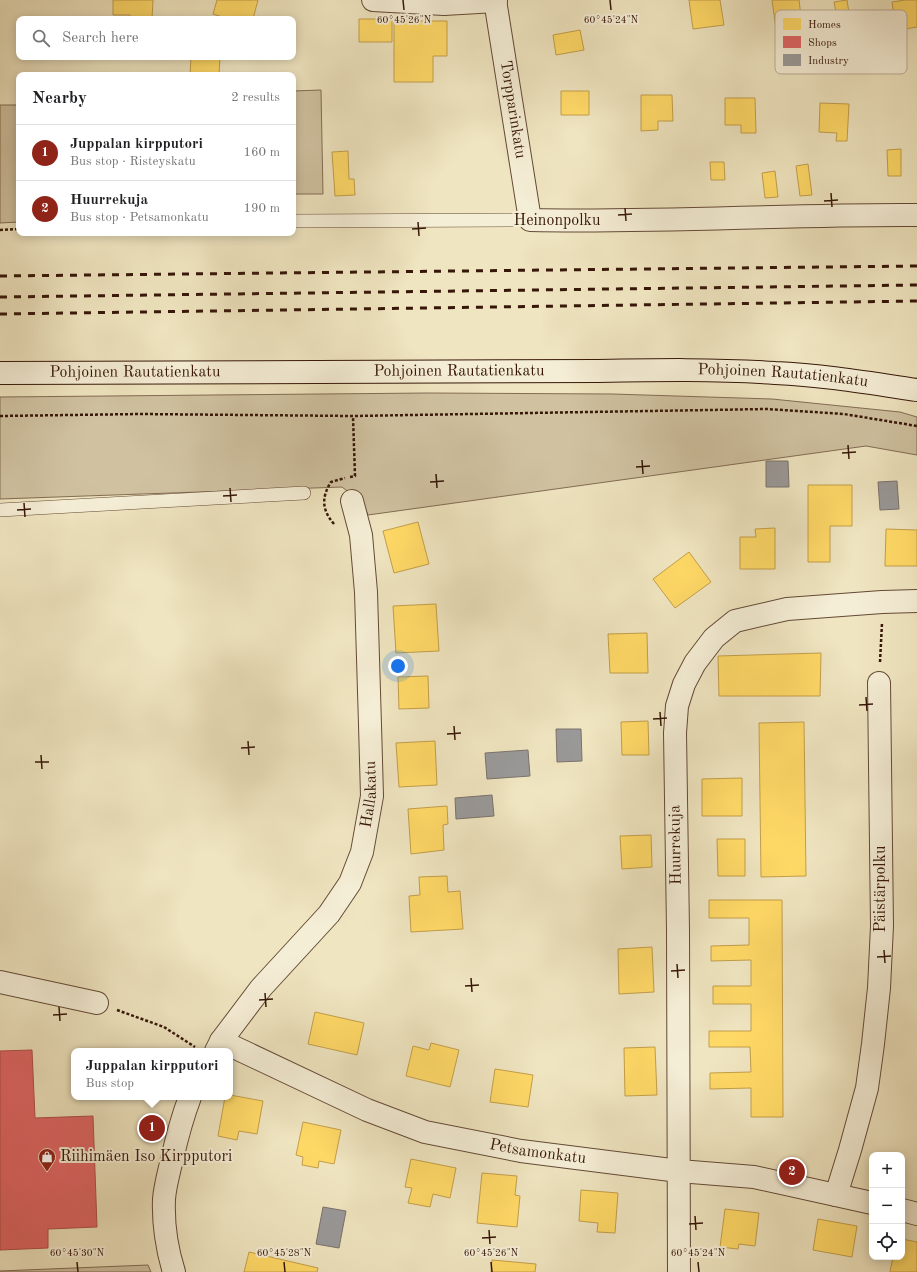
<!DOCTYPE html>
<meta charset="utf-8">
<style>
body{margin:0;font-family:"Old Standard TT",serif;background:#f6f6f6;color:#202124}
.controls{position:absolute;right:12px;bottom:12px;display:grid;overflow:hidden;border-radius:8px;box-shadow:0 2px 10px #0003}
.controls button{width:36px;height:36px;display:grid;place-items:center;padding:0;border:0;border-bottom:1px solid #e0e0e0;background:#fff;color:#202124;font:20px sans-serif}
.you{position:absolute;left:398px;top:666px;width:14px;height:14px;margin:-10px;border:3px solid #fff;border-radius:50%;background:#1a73e8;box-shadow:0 0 0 6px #1a73e833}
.badge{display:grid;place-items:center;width:26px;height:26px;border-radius:50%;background:#8f2418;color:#fff;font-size:13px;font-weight:700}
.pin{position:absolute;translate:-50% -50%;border:2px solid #fff;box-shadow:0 1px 4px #0006}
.popup{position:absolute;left:71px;top:1048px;width:162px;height:52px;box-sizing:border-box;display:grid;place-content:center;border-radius:8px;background:#fff;filter:drop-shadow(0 1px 3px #0005);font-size:13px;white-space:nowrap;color:#757577}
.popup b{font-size:15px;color:#202124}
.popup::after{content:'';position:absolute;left:50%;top:100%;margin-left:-8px;border:8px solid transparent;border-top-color:#fff}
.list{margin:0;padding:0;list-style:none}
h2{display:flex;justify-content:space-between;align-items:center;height:52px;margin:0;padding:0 16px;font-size:17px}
h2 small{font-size:13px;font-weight:400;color:#757577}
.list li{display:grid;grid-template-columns:26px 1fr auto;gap:12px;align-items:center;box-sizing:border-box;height:56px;padding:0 16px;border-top:1px solid #e0e0e0}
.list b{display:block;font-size:15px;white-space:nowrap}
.list p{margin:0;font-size:13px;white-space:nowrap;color:#757577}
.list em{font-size:13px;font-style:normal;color:#757577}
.icon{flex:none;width:22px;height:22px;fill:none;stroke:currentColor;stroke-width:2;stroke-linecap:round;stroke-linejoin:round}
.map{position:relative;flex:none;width:917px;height:1272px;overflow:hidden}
.search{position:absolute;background:#fff;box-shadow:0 2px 10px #0003;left:16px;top:16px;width:280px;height:44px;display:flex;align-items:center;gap:10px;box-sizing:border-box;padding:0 14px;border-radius:8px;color:#757577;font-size:15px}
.panel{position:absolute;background:#fff;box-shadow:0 2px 10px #0003;left:16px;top:72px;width:280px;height:164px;border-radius:8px}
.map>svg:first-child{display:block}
</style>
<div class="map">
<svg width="917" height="1272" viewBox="0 0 917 1272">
<rect width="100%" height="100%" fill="#efe5c0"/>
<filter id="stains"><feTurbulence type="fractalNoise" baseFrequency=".005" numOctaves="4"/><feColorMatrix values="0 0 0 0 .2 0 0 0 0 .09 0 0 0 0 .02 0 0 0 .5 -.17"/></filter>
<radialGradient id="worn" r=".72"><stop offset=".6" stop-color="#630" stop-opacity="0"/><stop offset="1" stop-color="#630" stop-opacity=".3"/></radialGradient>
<!-- green -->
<path fill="#d0c2a1" stroke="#836c54" d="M 321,90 L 323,194 L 293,194 L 293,91 Z
M 0,105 L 19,105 L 19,222 L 0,223 Z
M 428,393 L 612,394 L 772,399 L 900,412 L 917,417 L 917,455 L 866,446 L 368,515 L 363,503 L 342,487 L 0,499 L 0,397 Z
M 148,1265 L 151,1272 L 0,1272 L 0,1271 Z"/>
<!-- homes -->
<path fill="#ffd966" stroke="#c39e4a" d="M 113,0 L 153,0 L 152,19 L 130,19 L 130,15 L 113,15 Z
M 217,0 L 258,0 L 253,19 L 221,19 L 222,17 L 213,14 Z
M 689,0 L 720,0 L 724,25 L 693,29 Z
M 772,0 L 799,0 L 803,33 L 777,37 Z
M 847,0 L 851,26 L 839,28 L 834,2 Z
M 905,0 L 917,0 L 917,27 L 905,29 L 902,15 L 894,16 L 892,2 Z
M 359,19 L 392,19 L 392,42 L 359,42 Z
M 394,21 L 447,21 L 447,56 L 433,56 L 433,82 L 394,82 Z
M 580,30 L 584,50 L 556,55 L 553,35 Z
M 191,57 L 220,57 L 219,75 L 190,75 Z
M 561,91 L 589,91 L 589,115 L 561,115 Z
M 641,95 L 672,95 L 673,121 L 658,121 L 658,130 L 641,131 Z
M 725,98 L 755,98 L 756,133 L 741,133 L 741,125 L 725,125 Z
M 820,103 L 849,104 L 847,141 L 836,141 L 837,133 L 819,132 Z
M 901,149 L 901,176 L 888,176 L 887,150 Z
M 348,151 L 349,179 L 354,179 L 355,195 L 335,196 L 332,152 Z
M 710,162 L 724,162 L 725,180 L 711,180 Z
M 808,164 L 812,195 L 800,196 L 796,166 Z
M 775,171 L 778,197 L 765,198 L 762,173 Z
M 808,485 L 852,485 L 852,526 L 830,526 L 830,562 L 808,562 Z
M 418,522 L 429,564 L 394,573 L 383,531 Z
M 775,528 L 775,569 L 740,569 L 740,537 L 756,537 L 755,529 Z
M 886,529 L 917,530 L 917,566 L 885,566 Z
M 689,552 L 711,582 L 675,608 L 653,579 Z
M 436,604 L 439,651 L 396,653 L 393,606 Z
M 647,633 L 648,673 L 610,673 L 608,634 Z
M 821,653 L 820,696 L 719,696 L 718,656 Z
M 428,676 L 429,708 L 399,709 L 398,677 Z
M 648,721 L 649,755 L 622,755 L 621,722 Z
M 804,722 L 806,876 L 761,877 L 759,723 Z
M 435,741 L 437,785 L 399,787 L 396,743 Z
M 742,778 L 742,816 L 702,816 L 702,779 Z
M 447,806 L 448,824 L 443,825 L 444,850 L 411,854 L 408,809 Z
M 651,835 L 652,867 L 622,869 L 620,836 Z
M 717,839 L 745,839 L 745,876 L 718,876 Z
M 447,876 L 448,892 L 460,891 L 463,929 L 411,932 L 409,896 L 420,895 L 419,877 Z
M 709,900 L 782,900 L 783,1117 L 751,1117 L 751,1088 L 710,1089 L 710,1073 L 751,1072 L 750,1047 L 709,1047 L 709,1031 L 751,1031 L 751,1004 L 713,1004 L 713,986 L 751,986 L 751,960 L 711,961 L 711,946 L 749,945 L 749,918 L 709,918 Z
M 652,947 L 654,992 L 619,994 L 618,949 Z
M 315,1012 L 364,1023 L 357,1055 L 308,1044 Z
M 431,1043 L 459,1050 L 450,1087 L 406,1076 L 413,1046 L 429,1050 Z
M 655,1047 L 657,1095 L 625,1096 L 624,1048 Z
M 495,1069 L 533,1075 L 528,1107 L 490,1102 Z
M 230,1095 L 263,1101 L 257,1134 L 239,1131 L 237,1140 L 218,1136 L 225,1097 L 230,1097 Z
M 303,1122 L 341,1130 L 334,1164 L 319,1161 L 318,1168 L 302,1165 L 303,1157 L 296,1155 Z
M 411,1159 L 456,1168 L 450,1198 L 433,1194 L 430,1207 L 408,1203 L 412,1188 L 405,1187 Z
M 482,1173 L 517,1176 L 515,1195 L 520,1196 L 517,1227 L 477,1223 Z
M 581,1190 L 618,1193 L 615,1233 L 597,1232 L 598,1223 L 579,1221 Z
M 725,1209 L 759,1213 L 755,1246 L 739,1244 L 738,1249 L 720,1247 Z
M 818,1219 L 857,1226 L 852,1257 L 813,1250 Z
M 902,1239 L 917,1242 L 917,1272 L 890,1272 L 893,1257 L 902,1257 Z
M 249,1252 L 318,1268 L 317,1272 L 244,1272 Z
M 492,1260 L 536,1264 L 535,1272 L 491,1272 Z"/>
<!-- shops -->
<path fill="#e06666" stroke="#ad4e4a" d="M 32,1050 L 35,1118 L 93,1116 L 97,1227 L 48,1229 L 48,1248 L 0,1250 L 0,1051 Z"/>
<!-- industry -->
<path fill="#999" stroke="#7b726e" d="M 766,461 L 788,461 L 789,487 L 766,487 Z
M 897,481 L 899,509 L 880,510 L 878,482 Z
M 556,729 L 581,729 L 582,761 L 557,762 Z
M 528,750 L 530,776 L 487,779 L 485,753 Z
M 492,795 L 494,816 L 456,819 L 455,798 Z
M 323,1207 L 346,1211 L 339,1248 L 316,1244 Z"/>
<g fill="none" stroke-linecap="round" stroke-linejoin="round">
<defs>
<path id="lane" d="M 293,221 L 530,220
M 0,510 L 304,493"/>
<g id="street">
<path d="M 373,0 L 444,4 L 496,1"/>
<path id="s1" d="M 495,0 L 530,220 C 659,223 788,214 917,215"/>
<path d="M 0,982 L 97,1003"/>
<path id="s2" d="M 221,1041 L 367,1110 L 425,1132 L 521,1151 L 679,1171 L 754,1177 L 872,1203"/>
<path id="s3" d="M 216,1051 L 221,1041 L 261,988 L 329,914 L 350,883 L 362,852 L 372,796 L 370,725 L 366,592 L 361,535 L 352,501"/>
<path d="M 836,1195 L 850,1150 L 867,1088 L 873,1044 L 879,988 L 882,926 L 879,683"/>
<path d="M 902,1210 L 917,1214"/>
<path d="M 174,1272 C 167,1250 163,1222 164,1199 C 165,1186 169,1172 172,1159 C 177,1137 182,1118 190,1097"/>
<path d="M 679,1272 L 678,930 L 675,733 L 677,706 L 684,684 L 695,663 L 714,638 L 735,621 L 787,609 L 882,602 L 917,601"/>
</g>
<g id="secondary">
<path id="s4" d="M 0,373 L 598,371 C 657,370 716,369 775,373 C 823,375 870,383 917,390"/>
</g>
</defs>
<!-- lane casing -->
<use href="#lane" stroke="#644a36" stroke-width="14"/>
<!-- street casing -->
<use href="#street" stroke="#644a36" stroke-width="24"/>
<!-- secondary casing -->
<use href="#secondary" stroke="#361608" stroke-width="24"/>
<!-- path -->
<path stroke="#361608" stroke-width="2.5" stroke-dasharray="3 2" stroke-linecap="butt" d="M 0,230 L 19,229
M 0,416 L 140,414 L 353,416 L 767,409 L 844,414 L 917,426
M 350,477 L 355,476 L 353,417
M 334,524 C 322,510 321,498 331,482 L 345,478
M 880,662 L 882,623
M 117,1010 L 164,1027 L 195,1047"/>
<!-- lane -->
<use href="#lane" stroke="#f5eed6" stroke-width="13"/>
<!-- street -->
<use href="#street" stroke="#f5eed6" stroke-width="22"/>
<!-- secondary -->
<use href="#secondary" stroke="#f5eed6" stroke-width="22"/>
<!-- rail -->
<path stroke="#361608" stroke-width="3" stroke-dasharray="7 7" stroke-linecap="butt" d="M 0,276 L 917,266
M 0,297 L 917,285
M 0,314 L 917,301"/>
</g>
<!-- ticks -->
<path fill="none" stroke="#361608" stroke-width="1.5" d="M 403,0 L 404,10M 610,0 L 611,10M 831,193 L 832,207M 824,201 L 838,200M 625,208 L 626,221M 618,215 L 632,214M 418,222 L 419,236M 412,229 L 426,228M 848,445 L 849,459M 842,453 L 856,452M 642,460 L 643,474M 636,467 L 650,466M 436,474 L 437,488M 430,482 L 444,481M 230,488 L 231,502M 223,496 L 237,495M 24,503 L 25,517M 17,510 L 31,509M 866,697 L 867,711M 859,705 L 873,704M 660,712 L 661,726M 653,719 L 667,718M 454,726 L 455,740M 447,734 L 461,733M 248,741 L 249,755M 241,748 L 255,747M 41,755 L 42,769M 35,762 L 49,762M 884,950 L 885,963M 877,957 L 891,956M 677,964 L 678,978M 671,971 L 685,970M 471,978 L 472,992M 465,986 L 479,985M 265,993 L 266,1007M 259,1000 L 273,999M 59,1007 L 60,1021M 53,1015 L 67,1014M 695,1216 L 696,1230M 689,1224 L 703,1223M 489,1230 L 490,1244M 482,1238 L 496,1237M 77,1262 L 78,1272M 284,1262 L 285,1272M 491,1262 L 492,1272M 698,1262 L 699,1272"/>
<!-- icons -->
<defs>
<symbol id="shop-pin" viewBox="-11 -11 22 30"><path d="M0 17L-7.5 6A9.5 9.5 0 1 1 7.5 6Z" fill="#8f2418" stroke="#f5eed6"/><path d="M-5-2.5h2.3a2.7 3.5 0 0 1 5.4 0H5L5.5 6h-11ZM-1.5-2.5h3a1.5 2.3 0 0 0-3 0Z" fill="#fff"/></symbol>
</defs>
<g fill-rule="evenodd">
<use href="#shop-pin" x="37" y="1147" width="20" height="27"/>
</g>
<g text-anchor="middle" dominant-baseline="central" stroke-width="4" stroke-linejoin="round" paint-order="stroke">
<!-- street labels -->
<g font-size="16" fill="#361608" stroke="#f5eed6">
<text stroke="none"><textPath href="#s1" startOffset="111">Torpparinkatu</textPath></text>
<text x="557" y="221">Heinonpolku</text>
<text stroke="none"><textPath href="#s4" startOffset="135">Pohjoinen Rautatienkatu</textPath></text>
<text stroke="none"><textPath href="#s4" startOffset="459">Pohjoinen Rautatienkatu</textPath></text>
<text stroke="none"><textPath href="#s4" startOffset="783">Pohjoinen Rautatienkatu</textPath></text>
<text stroke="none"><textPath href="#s3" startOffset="307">Hallakatu</textPath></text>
<text transform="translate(676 845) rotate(-91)">Huurrekuja</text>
<text transform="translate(881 889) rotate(-90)">Päistärpolku</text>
<text stroke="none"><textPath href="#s2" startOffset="338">Petsamonkatu</textPath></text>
</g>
<!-- poi labels -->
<g font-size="16" fill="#361608" stroke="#f5eed6" text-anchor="start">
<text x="60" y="1157">Riihimäen Iso Kirpputori</text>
</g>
</g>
<!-- legend -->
<rect x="775" y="10" width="132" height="64" rx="6" fill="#f5eed6" stroke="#bcad98" stroke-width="1"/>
<rect x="783" y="18" width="18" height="12" fill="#ffd966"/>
<rect x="783" y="36" width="18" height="12" fill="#e06666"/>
<rect x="783" y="54" width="18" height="12" fill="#999"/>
<g font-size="11" fill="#361608">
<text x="808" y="28">Homes</text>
<text x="808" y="46">Shops</text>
<text x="808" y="64">Industry</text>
</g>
<g font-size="10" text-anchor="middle" fill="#361608" stroke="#f5eed6" stroke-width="4" stroke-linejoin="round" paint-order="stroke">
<text x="404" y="23">60°45'26"N</text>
<text x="611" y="23">60°45'24"N</text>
<text x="77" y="1256">60°45'30"N</text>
<text x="284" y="1256">60°45'28"N</text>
<text x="491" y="1256">60°45'26"N</text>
<text x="698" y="1256">60°45'24"N</text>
</g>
<rect width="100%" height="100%" filter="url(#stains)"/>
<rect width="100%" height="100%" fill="url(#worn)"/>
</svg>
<div class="controls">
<button>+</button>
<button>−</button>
<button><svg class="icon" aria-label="locate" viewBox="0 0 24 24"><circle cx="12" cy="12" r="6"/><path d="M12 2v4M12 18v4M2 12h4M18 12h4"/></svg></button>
</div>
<div class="you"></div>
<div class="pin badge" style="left:152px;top:1128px">1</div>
<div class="popup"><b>Juppalan kirpputori</b>Bus stop</div>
<div class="pin badge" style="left:792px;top:1172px">2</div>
<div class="search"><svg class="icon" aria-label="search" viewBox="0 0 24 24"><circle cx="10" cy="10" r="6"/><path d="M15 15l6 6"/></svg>Search here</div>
<section class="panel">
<h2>Nearby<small>2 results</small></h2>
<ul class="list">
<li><span class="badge">1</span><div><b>Juppalan kirpputori</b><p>Bus stop · Risteyskatu</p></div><em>160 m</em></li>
<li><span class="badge">2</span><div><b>Huurrekuja</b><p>Bus stop · Petsamonkatu</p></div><em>190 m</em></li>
</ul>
</section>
</div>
